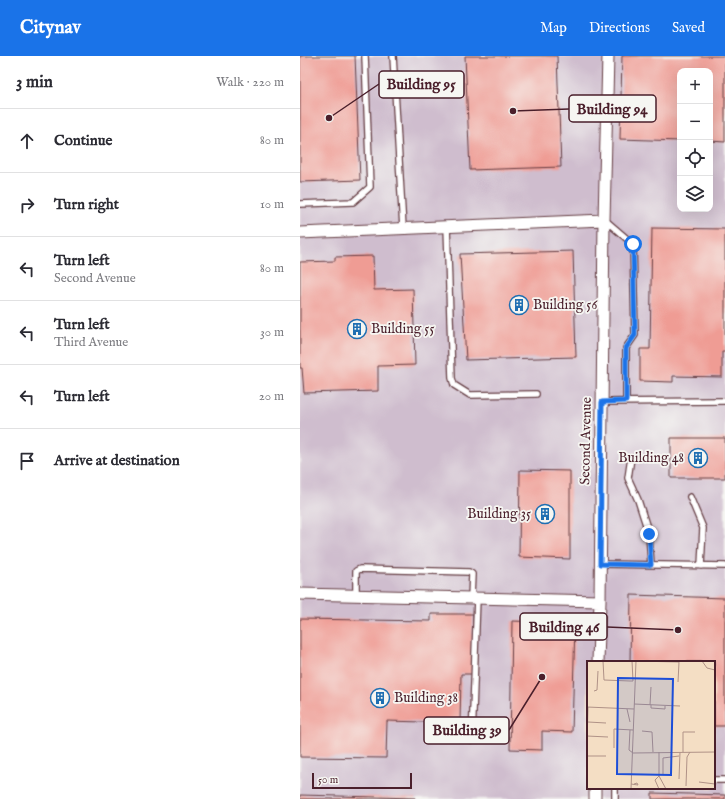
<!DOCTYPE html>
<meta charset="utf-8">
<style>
body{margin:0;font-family:"IM FELL English",serif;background:#f7f7f7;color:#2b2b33}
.controls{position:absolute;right:12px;top:12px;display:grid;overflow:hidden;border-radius:8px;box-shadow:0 4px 16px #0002}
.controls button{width:36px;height:36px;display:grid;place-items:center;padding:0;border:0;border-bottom:1px solid #e1e1e2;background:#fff;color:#2b2b33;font:20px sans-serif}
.scale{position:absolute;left:12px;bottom:10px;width:100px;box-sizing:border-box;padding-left:4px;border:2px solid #4a1f2b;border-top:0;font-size:11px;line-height:14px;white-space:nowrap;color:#4a1f2b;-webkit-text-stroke:3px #f6f6f2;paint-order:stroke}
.stop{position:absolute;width:12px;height:12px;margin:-9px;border:3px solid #1a73e8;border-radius:50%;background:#fff}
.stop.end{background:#1a73e8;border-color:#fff;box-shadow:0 1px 4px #0008}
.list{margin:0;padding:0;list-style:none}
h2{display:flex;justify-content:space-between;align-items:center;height:52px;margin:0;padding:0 16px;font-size:17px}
h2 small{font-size:13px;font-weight:400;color:#7c7c81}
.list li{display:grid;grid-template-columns:26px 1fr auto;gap:12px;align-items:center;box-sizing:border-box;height:64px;padding:0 16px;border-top:1px solid #e1e1e2}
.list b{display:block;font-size:15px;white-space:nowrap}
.list p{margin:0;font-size:13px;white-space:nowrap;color:#7c7c81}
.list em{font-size:13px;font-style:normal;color:#7c7c81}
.icon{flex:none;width:22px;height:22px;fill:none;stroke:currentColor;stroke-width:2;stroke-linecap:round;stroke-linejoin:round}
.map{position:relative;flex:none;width:425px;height:743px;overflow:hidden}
header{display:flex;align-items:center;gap:24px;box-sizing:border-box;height:56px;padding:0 20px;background:#1a73e8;color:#fff}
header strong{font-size:19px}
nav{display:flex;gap:22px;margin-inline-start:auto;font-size:14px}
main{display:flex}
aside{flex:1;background:#fff}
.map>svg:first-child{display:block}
</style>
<header>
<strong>Citynav</strong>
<nav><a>Map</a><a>Directions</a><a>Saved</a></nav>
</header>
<main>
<aside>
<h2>3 min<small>Walk · 220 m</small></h2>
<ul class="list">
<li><svg class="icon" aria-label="ahead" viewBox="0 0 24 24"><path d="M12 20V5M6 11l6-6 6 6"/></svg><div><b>Continue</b></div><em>80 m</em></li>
<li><svg class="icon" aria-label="right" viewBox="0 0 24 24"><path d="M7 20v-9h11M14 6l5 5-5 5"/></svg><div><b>Turn right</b></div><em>10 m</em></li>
<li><svg class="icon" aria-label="left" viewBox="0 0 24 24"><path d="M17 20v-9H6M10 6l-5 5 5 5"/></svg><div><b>Turn left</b><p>Second Avenue</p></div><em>80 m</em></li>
<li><svg class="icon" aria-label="left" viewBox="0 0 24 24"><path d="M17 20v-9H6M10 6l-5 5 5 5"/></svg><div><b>Turn left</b><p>Third Avenue</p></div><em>30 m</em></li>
<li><svg class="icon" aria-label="left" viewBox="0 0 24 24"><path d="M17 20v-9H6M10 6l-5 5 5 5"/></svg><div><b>Turn left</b></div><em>20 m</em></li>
<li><svg class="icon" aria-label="arrive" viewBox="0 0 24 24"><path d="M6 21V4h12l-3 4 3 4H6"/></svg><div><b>Arrive at destination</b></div></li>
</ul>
</aside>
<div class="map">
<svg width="425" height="743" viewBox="0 0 425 743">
<rect width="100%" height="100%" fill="#f6f6f2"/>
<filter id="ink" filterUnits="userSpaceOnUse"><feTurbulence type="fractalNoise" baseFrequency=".025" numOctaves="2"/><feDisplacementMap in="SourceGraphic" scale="8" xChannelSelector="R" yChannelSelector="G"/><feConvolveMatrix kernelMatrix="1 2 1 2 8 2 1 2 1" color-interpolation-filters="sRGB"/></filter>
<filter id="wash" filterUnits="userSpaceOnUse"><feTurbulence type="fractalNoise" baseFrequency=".012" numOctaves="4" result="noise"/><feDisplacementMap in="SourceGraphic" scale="16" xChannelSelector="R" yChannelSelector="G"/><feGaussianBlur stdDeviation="0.9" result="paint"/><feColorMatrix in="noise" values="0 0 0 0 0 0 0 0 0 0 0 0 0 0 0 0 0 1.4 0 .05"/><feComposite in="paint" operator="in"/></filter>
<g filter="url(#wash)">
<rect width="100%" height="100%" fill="#f4dec4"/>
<!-- industrial -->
<path fill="#cfbdce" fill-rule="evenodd" d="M 0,0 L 425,0 L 425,743 L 0,743 ZM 380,15 L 410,15 L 410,153 L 380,153 ZM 288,606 L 414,606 L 414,732 L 288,732 Z"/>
<g id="blocks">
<!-- building -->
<path fill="#ef9c94" d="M 0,0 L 55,0 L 60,124 L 0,126 Z
M 165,0 L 257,0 L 261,111 L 170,114 Z
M 322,0 L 425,0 L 425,86 L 410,85 L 410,15 L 380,15 L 380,85 L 320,83 Z
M 352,172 L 425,173 L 425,296 L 422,296 L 422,321 L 373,320 L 373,326 L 340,325 L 340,293 L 350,293 Z
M 273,195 L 276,301 L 166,304 L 160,198 Z
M 73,200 L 74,234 L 113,233 L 115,309 L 78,310 L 78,335 L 4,337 L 2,312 L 0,312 L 0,206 L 35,205 L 35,201 Z
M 371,382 L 425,382 L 425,422 L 371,422 Z
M 220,414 L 270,415 L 270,503 L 219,501 Z
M 331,539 L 425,542 L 425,670 L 414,670 L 414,606 L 330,606 Z
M 131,558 L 173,558 L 172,618 L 161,618 L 160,667 L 87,665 L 86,702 L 0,701 L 0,563 L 131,565 Z
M 212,565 L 275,567 L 272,676 L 242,675 L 242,694 L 210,693 Z
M 352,737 L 425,739 L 425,743 L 352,743 Z
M 0,739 L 115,742 L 115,743 L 0,743 Z"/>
</g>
</g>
<g filter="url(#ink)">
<use href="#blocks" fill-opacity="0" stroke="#643c42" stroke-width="1"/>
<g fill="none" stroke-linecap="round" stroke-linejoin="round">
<defs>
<path id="lane" d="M 93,0 L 103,172
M 0,148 L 53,146 L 70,131 L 65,0
M 305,164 L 333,188 L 335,279 L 326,292 L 326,345
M 147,170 L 152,322 L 154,329 L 170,339 L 236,338
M 302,346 L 425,345
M 331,402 L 328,422 L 338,444 L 349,478 L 351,509
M 390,441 L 403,472 L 401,510
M 300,508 L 425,510
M 56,540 L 56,515 L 60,513 L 169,516 L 172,518 L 171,542
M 172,684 L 177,542
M 414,724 L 425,724
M 315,732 L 315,743"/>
<path id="street" d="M 0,177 L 304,164
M 0,538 L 300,545
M 298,606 L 300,545 L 304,164 L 308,0
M 295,743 L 295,732"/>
</defs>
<!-- lane casing -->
<use href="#lane" stroke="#643c42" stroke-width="8"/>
<!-- street casing -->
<use href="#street" stroke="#643c42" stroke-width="13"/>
<!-- lane -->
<use href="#lane" stroke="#fff" stroke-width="5.5"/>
<!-- street -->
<use href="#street" stroke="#fff" stroke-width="11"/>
</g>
</g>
<g fill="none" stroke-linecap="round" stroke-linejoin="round" filter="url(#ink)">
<!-- route -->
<path stroke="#1a73e8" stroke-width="5" d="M 333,188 L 335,279 L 326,292 L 326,345 L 302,346 L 300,508 L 351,509 L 349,478"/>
</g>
<!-- icons -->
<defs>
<symbol id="building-ring" viewBox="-11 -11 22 22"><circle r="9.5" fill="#f6f6f2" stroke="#1f6fb2" stroke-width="1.5"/><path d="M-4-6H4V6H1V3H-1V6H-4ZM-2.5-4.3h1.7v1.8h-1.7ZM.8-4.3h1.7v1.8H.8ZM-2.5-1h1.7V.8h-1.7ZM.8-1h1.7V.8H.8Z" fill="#1f6fb2"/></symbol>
</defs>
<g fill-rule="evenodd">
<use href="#building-ring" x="208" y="238" width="22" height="22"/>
<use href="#building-ring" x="46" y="262" width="22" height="22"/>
<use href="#building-ring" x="387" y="391" width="22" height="22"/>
<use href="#building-ring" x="234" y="447" width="22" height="22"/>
<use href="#building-ring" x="69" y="631" width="22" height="22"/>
</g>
<g text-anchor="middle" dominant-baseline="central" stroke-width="3.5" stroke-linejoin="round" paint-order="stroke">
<!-- poi labels -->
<g font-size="14" fill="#4a1f2b" stroke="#f6f6f2" text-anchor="start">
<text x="233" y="249">Building 56</text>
<text x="71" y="273">Building 55</text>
<text x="384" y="402" text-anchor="end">Building 48</text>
<text x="231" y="458" text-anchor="end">Building 35</text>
<text x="94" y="642">Building 38</text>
</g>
<!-- street labels -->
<g font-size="14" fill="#4a1f2b" stroke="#f6f6f2">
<text transform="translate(286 385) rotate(-89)">Second Avenue</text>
</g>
</g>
<!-- overview -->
<g transform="translate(287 605)">
<rect width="128" height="128" fill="#f4dec4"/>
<path fill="none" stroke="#b09287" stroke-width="1" d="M 16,0 L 17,19 L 43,20 L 46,20 L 45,0M 48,0 L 92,1 L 91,21M 115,0 L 120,7 L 128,9M 7,30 L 10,29 L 11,10M 47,43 L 93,45M 63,44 L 64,26M 64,44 L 64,47 L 78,48 L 78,45M 0,46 L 47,48M 40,48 L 43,61M 1,61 L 19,62M 43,69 L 42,89 L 46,92M 55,70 L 65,71 L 66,91M 0,75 L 21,76M 0,83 L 1,46M 27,87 L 27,68 L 46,69M 72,91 L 72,115 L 79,128M 96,91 L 96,71 L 108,71M 46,92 L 128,91M 0,95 L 19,95M 76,114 L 76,97 L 92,95M 92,118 L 93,91M 112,121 L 128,123M 44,123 L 51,124 L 50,122 L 47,123M 99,125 L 100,96 L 103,91M 44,128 L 49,0M 72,128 L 68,119 L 72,115"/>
<path fill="#1d4ed8" fill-opacity="0.15" stroke="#1d4ed8" stroke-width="2" d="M 31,17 L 86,18 L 84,114 L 30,113 Z"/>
<rect width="128" height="128" fill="none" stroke="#4a1f2b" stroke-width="2"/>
</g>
<!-- callouts -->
<path fill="none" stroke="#4a1f2b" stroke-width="1.5" d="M29 62L79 28M213 55L269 53M378 574L307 571M242 621L209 674"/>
<g fill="#4a1f2b" stroke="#f6f6f2" stroke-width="1.5">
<circle cx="29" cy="62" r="4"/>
<circle cx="213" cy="55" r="4"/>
<circle cx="378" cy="574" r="4"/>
<circle cx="242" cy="621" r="4"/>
</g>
<g fill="#f6f6f2" stroke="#4a1f2b" stroke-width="1.5">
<rect x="79" y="15" width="85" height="27" rx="4"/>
<rect x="269" y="39" width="87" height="27" rx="4"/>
<rect x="220" y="557" width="87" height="27" rx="4"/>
<rect x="124" y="661" width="85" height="27" rx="4"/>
</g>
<g font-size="15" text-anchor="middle" font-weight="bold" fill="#4a1f2b">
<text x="121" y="33">Building 95</text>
<text x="312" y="58">Building 94</text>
<text x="264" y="576">Building 46</text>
<text x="167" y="679">Building 39</text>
</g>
</svg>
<div class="controls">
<button>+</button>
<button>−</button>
<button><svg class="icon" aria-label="locate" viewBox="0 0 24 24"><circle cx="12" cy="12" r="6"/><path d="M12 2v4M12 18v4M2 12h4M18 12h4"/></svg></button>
<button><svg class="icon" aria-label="layers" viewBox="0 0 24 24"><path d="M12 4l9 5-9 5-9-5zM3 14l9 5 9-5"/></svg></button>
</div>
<div class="scale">50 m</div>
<div class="stop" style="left:333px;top:188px"></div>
<div class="stop end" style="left:349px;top:478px"></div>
</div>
</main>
